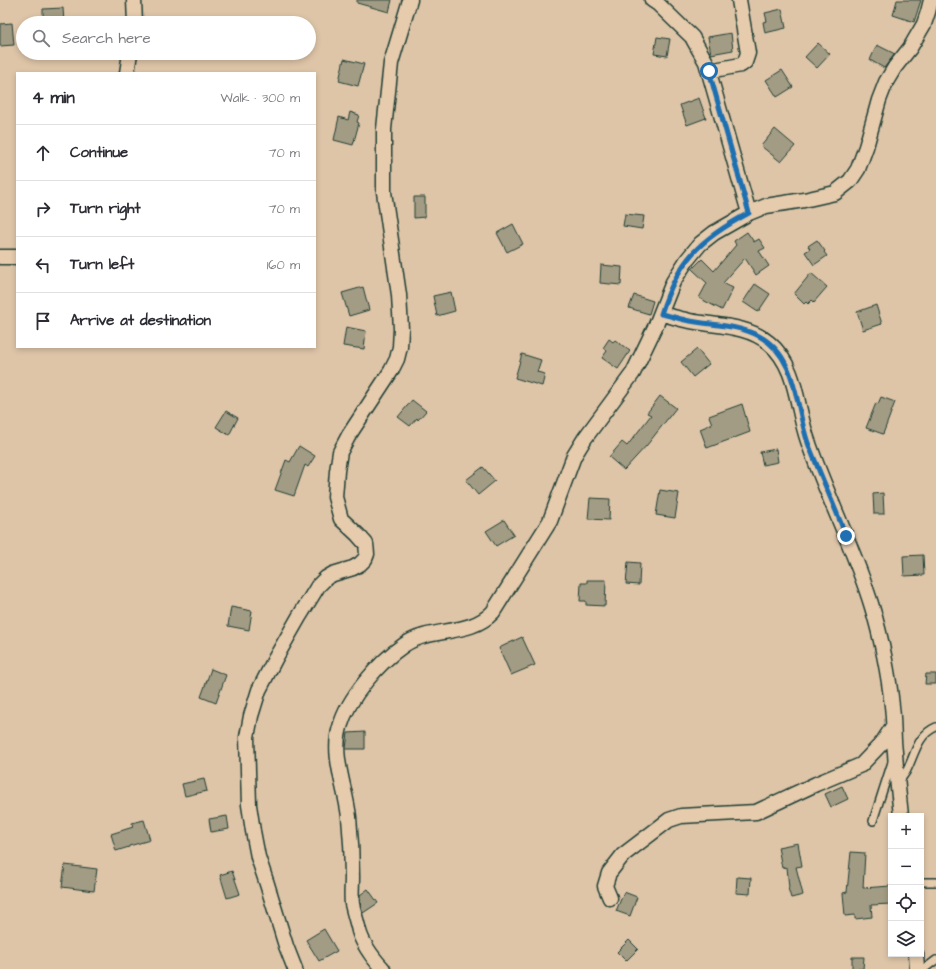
<!DOCTYPE html>
<meta charset="utf-8">
<style>
body{margin:0;font-family:"Architects Daughter",sans-serif;background:#f2f2f3;color:#2b2b33}
.controls{position:absolute;right:12px;bottom:12px;display:grid;overflow:hidden;border-radius:0px;box-shadow:0 2px 6px #0003}
.controls button{width:36px;height:36px;display:grid;place-items:center;padding:0;border:0;border-bottom:1px solid #e1e1e2;background:#fff;color:#2b2b33;font:20px sans-serif}
.stop{position:absolute;width:12px;height:12px;margin:-9px;border:3px solid #1f6fb2;border-radius:50%;background:#fff}
.stop.end{background:#1f6fb2;border-color:#fff;box-shadow:0 1px 4px #0008}
.list{margin:0;padding:0;list-style:none}
h2{display:flex;justify-content:space-between;align-items:center;height:52px;margin:0;padding:0 16px;font-size:17px}
h2 small{font-size:13px;font-weight:400;color:#7c7c81}
.list li{display:grid;grid-template-columns:26px 1fr auto;gap:12px;align-items:center;box-sizing:border-box;height:56px;padding:0 16px;border-top:1px solid #e1e1e2}
.list b{display:block;font-size:15px;white-space:nowrap}
.list em{font-size:13px;font-style:normal;color:#7c7c81}
.icon{flex:none;width:22px;height:22px;fill:none;stroke:currentColor;stroke-width:2;stroke-linecap:round;stroke-linejoin:round}
.map{position:relative;flex:none;width:936px;height:969px;overflow:hidden}
.search{position:absolute;background:#fff;box-shadow:0 2px 6px #0003;left:16px;top:16px;width:300px;height:44px;display:flex;align-items:center;gap:10px;box-sizing:border-box;padding:0 14px;border-radius:22px;color:#7c7c81;font-size:15px}
.panel{position:absolute;background:#fff;box-shadow:0 2px 6px #0003;left:16px;top:72px;width:300px;height:276px;border-radius:0px}
.map>svg:first-child{display:block}
</style>
<div class="map">
<svg width="936" height="969" viewBox="0 0 936 969">
<rect width="100%" height="100%" fill="#dec5a8"/>
<filter id="ink" filterUnits="userSpaceOnUse"><feTurbulence type="fractalNoise" baseFrequency=".025" numOctaves="2"/><feDisplacementMap in="SourceGraphic" scale="8" xChannelSelector="R" yChannelSelector="G"/><feConvolveMatrix kernelMatrix="1 2 1 2 8 2 1 2 1" color-interpolation-filters="sRGB"/></filter>
<g filter="url(#ink)">
<!-- building -->
<path fill="#a39c84" stroke="#1f3d34" d="M 357,0 L 392,0 L 389,12 L 357,3 Z
M 897,0 L 921,0 L 914,22 L 893,15 Z
M 63,8 L 64,23 L 53,23 L 53,20 L 43,21 L 43,9 Z
M 782,9 L 786,28 L 765,33 L 763,22 L 767,21 L 765,13 Z
M 12,23 L 14,45 L 0,46 L 0,24 Z
M 731,33 L 733,50 L 711,54 L 708,37 Z
M 657,37 L 670,39 L 667,56 L 654,54 Z
M 818,43 L 830,54 L 817,68 L 805,57 Z
M 877,45 L 895,54 L 884,68 L 870,60 Z
M 344,59 L 364,64 L 358,86 L 339,81 Z
M 782,70 L 793,87 L 777,97 L 766,80 Z
M 699,98 L 706,118 L 687,125 L 680,105 Z
M 350,112 L 359,115 L 357,122 L 359,123 L 353,145 L 334,140 L 339,117 L 348,120 Z
M 775,129 L 795,146 L 781,162 L 761,146 Z
M 414,197 L 425,197 L 425,217 L 414,218 Z
M 625,214 L 644,216 L 642,229 L 623,226 Z
M 513,224 L 523,244 L 507,252 L 497,233 Z
M 747,232 L 754,242 L 759,239 L 765,248 L 759,251 L 769,266 L 756,275 L 745,258 L 723,283 L 733,288 L 722,310 L 699,298 L 707,283 L 692,269 L 702,259 L 714,271 L 736,245 L 734,241 Z
M 817,240 L 825,251 L 824,252 L 827,256 L 814,265 L 805,252 L 810,249 L 808,246 Z
M 601,265 L 622,267 L 621,285 L 600,283 Z
M 811,273 L 827,287 L 814,302 L 812,300 L 808,304 L 806,302 L 804,304 L 794,294 Z
M 755,284 L 770,294 L 758,312 L 743,302 Z
M 363,287 L 369,310 L 349,316 L 342,293 Z
M 451,292 L 455,311 L 437,316 L 433,296 Z
M 634,295 L 653,301 L 649,314 L 629,308 Z
M 876,305 L 882,324 L 863,330 L 857,312 Z
M 346,327 L 366,331 L 364,349 L 343,346 Z
M 609,339 L 613,342 L 615,340 L 630,351 L 618,369 L 602,358 L 607,351 L 603,348 Z
M 697,349 L 709,364 L 693,377 L 681,362 Z
M 522,354 L 541,360 L 537,372 L 545,374 L 542,386 L 515,378 Z
M 660,396 L 676,408 L 647,445 L 624,470 L 609,457 L 622,442 L 627,446 L 651,415 L 647,413 Z
M 881,397 L 895,402 L 883,434 L 866,428 L 876,403 L 878,404 Z
M 412,400 L 426,411 L 418,420 L 417,418 L 410,426 L 398,417 Z
M 742,404 L 750,432 L 707,448 L 700,429 L 712,424 L 709,416 Z
M 226,411 L 238,418 L 229,435 L 216,427 Z
M 299,446 L 315,456 L 308,467 L 305,465 L 294,496 L 275,490 L 286,460 L 290,462 Z
M 776,449 L 778,462 L 763,465 L 760,452 Z
M 483,467 L 495,481 L 478,495 L 466,480 Z
M 660,490 L 679,493 L 675,518 L 656,515 Z
M 883,493 L 884,514 L 874,514 L 873,494 Z
M 590,498 L 610,499 L 609,520 L 588,519 Z
M 504,520 L 514,535 L 496,546 L 486,531 Z
M 923,555 L 924,575 L 904,576 L 903,556 Z
M 628,562 L 640,563 L 639,585 L 626,584 Z
M 587,580 L 606,580 L 605,606 L 586,605 L 586,601 L 580,601 L 581,583 L 587,583 Z
M 231,607 L 252,611 L 249,630 L 228,626 Z
M 522,637 L 535,665 L 511,675 L 499,648 Z
M 211,669 L 226,675 L 216,703 L 201,697 Z
M 926,674 L 936,674 L 936,684 L 925,684 Z
M 365,732 L 365,749 L 346,749 L 348,733 Z
M 204,779 L 207,791 L 185,796 L 182,784 Z
M 842,786 L 848,799 L 831,807 L 825,794 Z
M 227,816 L 229,829 L 211,832 L 209,819 Z
M 144,820 L 150,840 L 129,846 L 129,847 L 116,851 L 111,834 L 133,827 L 132,823 Z
M 798,843 L 802,866 L 796,867 L 803,895 L 791,898 L 788,888 L 789,888 L 787,867 L 782,868 L 778,847 Z
M 851,852 L 865,853 L 863,888 L 891,886 L 891,904 L 871,905 L 872,917 L 855,919 L 855,915 L 845,916 L 843,893 L 847,892 Z
M 65,865 L 97,869 L 94,891 L 62,887 Z
M 232,871 L 240,894 L 227,898 L 220,875 Z
M 737,877 L 751,878 L 750,894 L 736,893 Z
M 368,889 L 378,903 L 363,913 L 360,903 L 360,895 Z
M 624,892 L 637,897 L 630,916 L 616,911 Z
M 324,929 L 337,951 L 319,961 L 306,940 Z
M 629,940 L 638,949 L 626,961 L 617,952 Z
M 852,957 L 864,957 L 863,969 L 852,969 Z"/>
<g fill="none" stroke-linecap="round" stroke-linejoin="round">
<defs>
<path id="service" d="M 899,782 C 901,779 904,775 906,772 C 915,755 917,735 936,727
M 873,821 L 892,762
M 921,882 L 936,882
M 924,969 L 936,960"/>
<path id="minor" d="M 134,0 L 135,23
M 652,0 L 658,4 L 692,37 L 706,62 L 749,213
M 709,71 L 741,65 L 745,62 L 748,53 L 739,0
M 127,73 L 130,53
M 0,257 L 17,257
M 661,314 C 671,316 680,319 690,321 C 716,326 748,325 769,343 C 798,367 796,408 808,441 C 827,497 855,550 872,607 C 881,636 889,676 892,706 C 894,721 893,737 895,752 C 896,773 899,795 901,816
M 610,898 L 605,886 L 609,873 L 623,855 L 669,820 L 681,816 L 756,812 L 816,784 L 861,765 L 882,743 L 893,726
M 916,954 L 917,969
M 295,969 L 286,946 L 267,884 L 258,857 L 253,831 L 249,805 L 247,737 L 251,716 L 259,690 L 275,659 L 299,617 L 318,586 L 326,578 L 333,574 L 353,568 L 360,564 L 365,559 L 367,554 L 366,544 L 358,535 L 341,519 L 335,497 L 337,471 L 340,452 L 349,435 L 391,371 L 397,359 L 400,347 L 401,329 L 399,295 L 384,192 L 384,129 L 391,63 L 410,0
M 383,969 C 373,958 363,945 359,931 C 357,922 354,913 352,904 C 351,896 352,886 352,877 C 352,857 351,837 349,817 C 346,788 331,756 340,727 C 348,698 379,662 404,645 C 431,626 470,637 493,612 L 550,521 L 574,456 L 585,438 L 633,373 L 656,325 L 673,282 L 687,260 L 700,244 L 714,233 L 749,213 L 766,206 L 804,200 L 835,193 L 850,181 L 858,169 L 866,147 L 879,100 L 886,82 L 895,67 L 910,48 L 924,24 L 928,12 L 931,0"/>
</defs>
<!-- service casing -->
<use href="#service" stroke="#1f3d34" stroke-width="10"/>
<!-- minor casing -->
<use href="#minor" stroke="#1f3d34" stroke-width="17"/>
<!-- service -->
<use href="#service" stroke="#e6cbad" stroke-width="7"/>
<!-- minor -->
<use href="#minor" stroke="#e6cbad" stroke-width="14"/>
</g>
</g>
<g fill="none" stroke-linecap="round" stroke-linejoin="round" filter="url(#ink)">
<!-- route -->
<path stroke="#1f6fb2" stroke-width="5" d="M 709,71 L 749,213 C 700,239 678,260 661,314 C 671,316 680,319 690,321 C 713,325 738,325 759,336 C 798,357 795,406 808,443 C 820,474 834,505 846,536"/>
</g>
</svg>
<div class="controls">
<button>+</button>
<button>−</button>
<button><svg class="icon" aria-label="locate" viewBox="0 0 24 24"><circle cx="12" cy="12" r="6"/><path d="M12 2v4M12 18v4M2 12h4M18 12h4"/></svg></button>
<button><svg class="icon" aria-label="layers" viewBox="0 0 24 24"><path d="M12 4l9 5-9 5-9-5zM3 14l9 5 9-5"/></svg></button>
</div>
<div class="stop" style="left:709px;top:71px"></div>
<div class="stop end" style="left:846px;top:536px"></div>
<div class="search"><svg class="icon" aria-label="search" viewBox="0 0 24 24"><circle cx="10" cy="10" r="6"/><path d="M15 15l6 6"/></svg>Search here</div>
<section class="panel">
<h2>4 min<small>Walk · 300 m</small></h2>
<ul class="list">
<li><svg class="icon" aria-label="ahead" viewBox="0 0 24 24"><path d="M12 20V5M6 11l6-6 6 6"/></svg><div><b>Continue</b></div><em>70 m</em></li>
<li><svg class="icon" aria-label="right" viewBox="0 0 24 24"><path d="M7 20v-9h11M14 6l5 5-5 5"/></svg><div><b>Turn right</b></div><em>70 m</em></li>
<li><svg class="icon" aria-label="left" viewBox="0 0 24 24"><path d="M17 20v-9H6M10 6l-5 5 5 5"/></svg><div><b>Turn left</b></div><em>160 m</em></li>
<li><svg class="icon" aria-label="arrive" viewBox="0 0 24 24"><path d="M6 21V4h12l-3 4 3 4H6"/></svg><div><b>Arrive at destination</b></div></li>
</ul>
</section>
</div>
